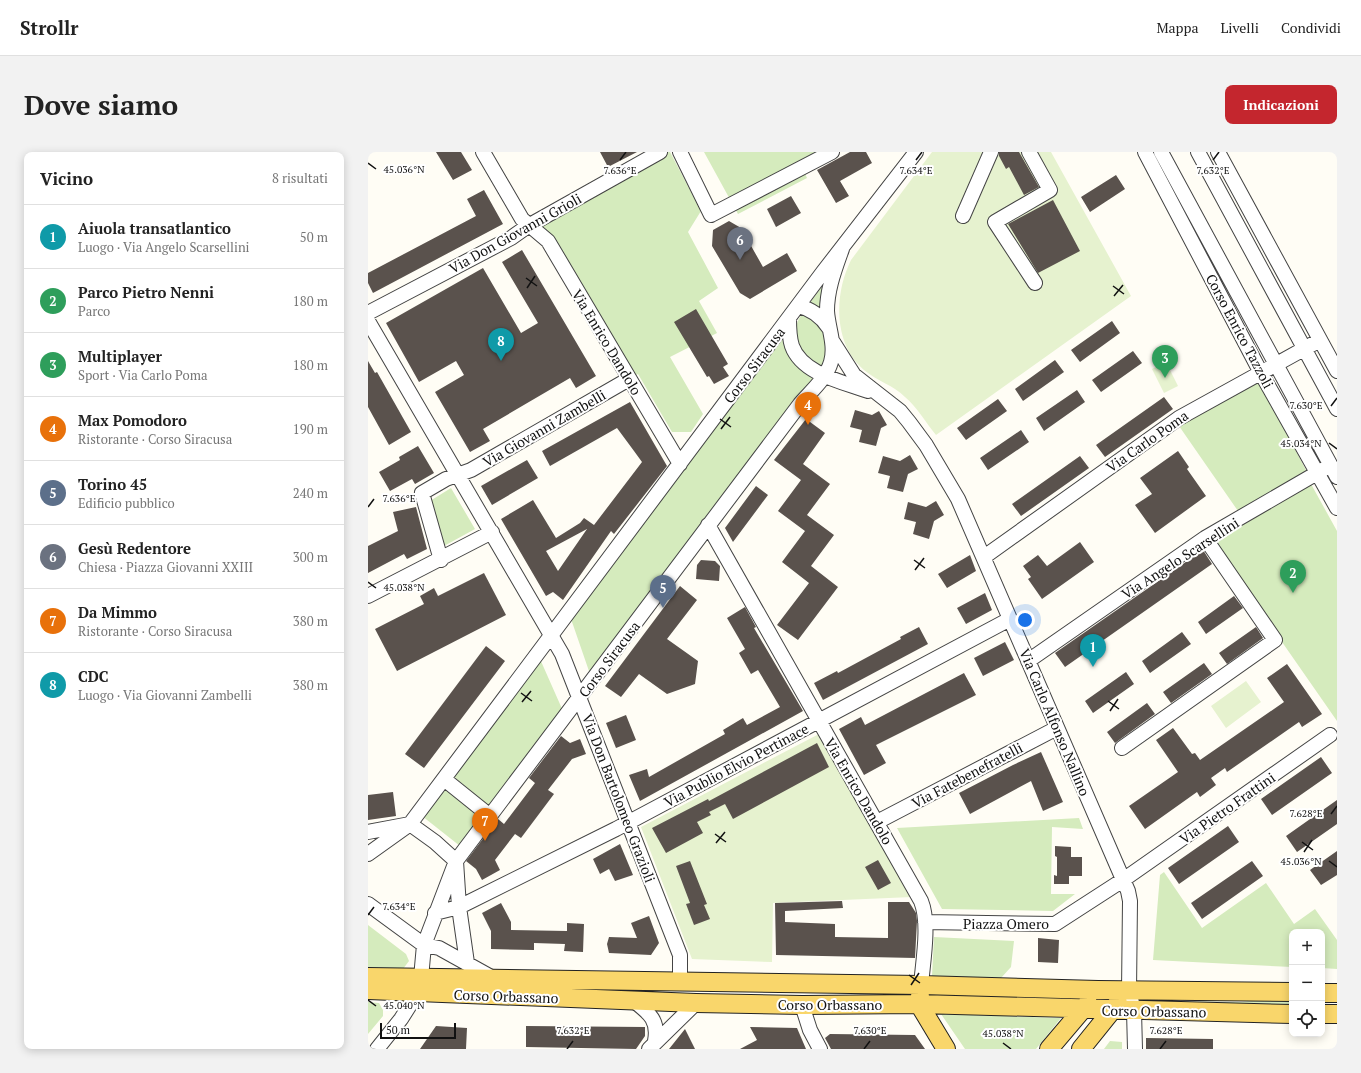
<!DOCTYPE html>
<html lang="it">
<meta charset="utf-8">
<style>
body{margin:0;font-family:"PT Serif",serif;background:#f2f2f2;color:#222}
.controls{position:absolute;right:12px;bottom:12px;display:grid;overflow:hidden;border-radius:8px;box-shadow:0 2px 10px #0003}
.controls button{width:36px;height:36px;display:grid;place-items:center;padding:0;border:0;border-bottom:1px solid #e0e0e0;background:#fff;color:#222;font:20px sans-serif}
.scale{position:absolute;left:12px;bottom:10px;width:76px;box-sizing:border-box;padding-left:4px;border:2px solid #111;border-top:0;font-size:11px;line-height:14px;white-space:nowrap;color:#111;-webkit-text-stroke:3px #fff;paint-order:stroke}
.you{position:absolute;left:657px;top:468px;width:14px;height:14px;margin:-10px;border:3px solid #fff;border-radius:50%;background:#1a73e8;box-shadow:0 0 0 6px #1a73e833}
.badge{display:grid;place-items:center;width:26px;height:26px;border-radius:50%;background:#c4262e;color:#fff;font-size:13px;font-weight:700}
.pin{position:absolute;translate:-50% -33px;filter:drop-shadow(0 1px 2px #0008)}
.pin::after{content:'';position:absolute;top:21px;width:14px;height:12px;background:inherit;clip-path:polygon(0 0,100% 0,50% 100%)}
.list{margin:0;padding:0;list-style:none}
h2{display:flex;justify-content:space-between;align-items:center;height:52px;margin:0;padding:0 16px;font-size:17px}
h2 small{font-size:13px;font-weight:400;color:#767676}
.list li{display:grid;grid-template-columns:26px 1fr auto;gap:12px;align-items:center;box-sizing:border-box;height:64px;padding:0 16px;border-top:1px solid #e0e0e0}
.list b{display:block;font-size:15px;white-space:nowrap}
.list p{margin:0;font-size:13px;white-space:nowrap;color:#767676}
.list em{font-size:13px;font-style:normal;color:#767676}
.icon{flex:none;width:22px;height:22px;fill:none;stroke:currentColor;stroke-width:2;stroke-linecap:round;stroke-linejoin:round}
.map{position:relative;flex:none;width:969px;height:897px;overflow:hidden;border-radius:8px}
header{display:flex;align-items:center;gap:24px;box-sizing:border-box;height:56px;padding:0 20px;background:#fff;border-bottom:1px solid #e0e0e0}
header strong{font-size:19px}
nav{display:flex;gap:22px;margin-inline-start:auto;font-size:14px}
.intro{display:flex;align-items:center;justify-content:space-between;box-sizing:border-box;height:96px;padding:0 24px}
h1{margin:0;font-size:28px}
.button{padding:10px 18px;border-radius:8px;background:#c4262e;color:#fff;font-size:14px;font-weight:700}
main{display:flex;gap:24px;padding:0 24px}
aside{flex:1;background:#fff;border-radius:8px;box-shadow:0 2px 10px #0003}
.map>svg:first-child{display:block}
</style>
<header>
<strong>Strollr</strong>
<nav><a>Mappa</a><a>Livelli</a><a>Condividi</a></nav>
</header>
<div class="intro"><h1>Dove siamo</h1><a class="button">Indicazioni</a></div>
<main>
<aside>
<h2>Vicino<small>8 risultati</small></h2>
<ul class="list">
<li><span class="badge" style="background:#0f9aa8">1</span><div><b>Aiuola transatlantico</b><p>Luogo · Via Angelo Scarsellini</p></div><em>50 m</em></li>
<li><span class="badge" style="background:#2e9e5b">2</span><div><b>Parco Pietro Nenni</b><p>Parco</p></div><em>180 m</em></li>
<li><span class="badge" style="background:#2e9e5b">3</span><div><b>Multiplayer</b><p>Sport · Via Carlo Poma</p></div><em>180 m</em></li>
<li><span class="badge" style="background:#e8710a">4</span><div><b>Max Pomodoro</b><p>Ristorante · Corso Siracusa</p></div><em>190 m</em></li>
<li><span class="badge" style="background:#5c6f8a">5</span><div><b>Torino 45</b><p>Edificio pubblico</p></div><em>240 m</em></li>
<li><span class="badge" style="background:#6b7280">6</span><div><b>Gesù Redentore</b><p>Chiesa · Piazza Giovanni XXIII</p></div><em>300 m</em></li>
<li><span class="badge" style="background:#e8710a">7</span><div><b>Da Mimmo</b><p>Ristorante · Corso Siracusa</p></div><em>380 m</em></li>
<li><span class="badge" style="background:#0f9aa8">8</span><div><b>CDC</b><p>Luogo · Via Giovanni Zambelli</p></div><em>380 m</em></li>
</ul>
</aside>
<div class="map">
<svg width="969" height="897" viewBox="0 0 969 897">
<rect width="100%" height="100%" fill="#fffdf5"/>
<!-- green -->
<path fill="#d5ebbd" d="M 292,0 L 302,0 L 333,59 L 320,80 L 350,136 L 331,149 L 349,181 L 302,205 L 335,262 L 323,280 L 304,280 L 270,222 L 261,227 L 180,89 L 160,74 Z
M 336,0 L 471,0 L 436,19 L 439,26 L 370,62 Z
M 458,129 L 456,161 L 441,152 Z
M 436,161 L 457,176 L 460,199 L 454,216 C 448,212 438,207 434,201 C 426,192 425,168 436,161 Z
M 414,185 L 419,185 L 449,223 L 222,522 L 203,467 Z
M 891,229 L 940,322 L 870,359 L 811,274 Z
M 943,332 L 969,379 L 969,569 L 845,391 Z
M 83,336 L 107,377 L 76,394 L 62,349 Z
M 172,507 L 195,559 L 122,655 L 85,624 Z
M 77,634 L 115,664 L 92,694 L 54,664 Z
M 711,666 L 715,677 L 684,675 L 683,742 L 707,742 L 685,759 L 574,757 L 529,676 Z
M 796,720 L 834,776 L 898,731 L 926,772 L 947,757 L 969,788 L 969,817 L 954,816 L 954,780 L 924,780 L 924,815 L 785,808 L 792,723 Z
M 0,773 L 38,802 L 41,809 L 35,817 L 0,817 Z
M 566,785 L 646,789 L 643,815 L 633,826 L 564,824 Z
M 902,847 L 924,848 L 924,854 L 790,851 L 790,849 L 874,850 Z
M 0,850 L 11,851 L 15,858 L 15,864 L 0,882 Z
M 573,862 L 693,866 L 668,897 L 597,897 Z
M 742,889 L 754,890 L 754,897 L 736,897 Z"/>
<!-- pitch -->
<path fill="#e6f2cf" d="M 564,0 L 683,0 L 763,144 L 568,283 C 558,271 549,255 537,245 C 525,233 509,229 496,218 C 465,192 466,142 483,108 Z
M 798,210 L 810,234 L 796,241 L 784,217 Z
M 878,529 L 893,550 L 858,576 L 843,554 Z
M 451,582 L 544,745 L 405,751 L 404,810 L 324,807 L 273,675 Z"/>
<!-- building -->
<path fill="#5a524d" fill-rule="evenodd" d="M 68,0 L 93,0 L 104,18 L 85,28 Z
M 232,0 L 269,0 L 240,15 Z
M 482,0 L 498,0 L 504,11 L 472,29 L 481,44 L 468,51 L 449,18 Z
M 631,0 L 651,0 L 671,35 L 656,43 L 641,15 L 638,17 L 631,4 Z
M 748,23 L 757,37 L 722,60 L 713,45 Z
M 116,38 L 135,72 L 5,141 L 0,131 L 0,121 L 108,64 L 99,47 Z
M 423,44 L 433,61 L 408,75 L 399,57 Z
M 685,48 L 712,99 L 670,121 L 640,72 Z
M 361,69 L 373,76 L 395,115 L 419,101 L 429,119 L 382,147 L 372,141 L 344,94 L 345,78 Z
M 154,98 L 228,224 L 208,236 L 202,226 L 115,277 L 122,289 L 102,300 L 67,240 L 96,223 L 88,209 L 51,230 L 18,171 L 115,116 L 153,181 L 170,171 L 134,110 Z
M 328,157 L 360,212 L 355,215 L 361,224 L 346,232 L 341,224 L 339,225 L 306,170 Z
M 744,169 L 752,181 L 712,210 L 703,198 Z
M 765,199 L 774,211 L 733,240 L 724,228 Z
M 687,208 L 696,220 L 655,249 L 647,237 Z
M 0,209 L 7,221 L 9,220 L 43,280 L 21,293 L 0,255 Z
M 709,238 L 717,250 L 676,279 L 668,266 Z
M 796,245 L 805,257 L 737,305 L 728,293 Z
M 630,247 L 639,259 L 598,288 L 589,276 Z
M 262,250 L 299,314 L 246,382 L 243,379 L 195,448 L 185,440 L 178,444 L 133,367 L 165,348 L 188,386 L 212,371 L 216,366 L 226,373 L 274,310 L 266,299 L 249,276 L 182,314 L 174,299 ZM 219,377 L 190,419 L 178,399 Z
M 487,258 L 504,263 L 511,259 L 519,273 L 513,276 L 508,294 L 491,290 L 494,278 L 482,275 Z
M 438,267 L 457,281 L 435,312 L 462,332 L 439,363 L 466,383 L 443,414 L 470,435 L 430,488 L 409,473 L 441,431 L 414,410 L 437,379 L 410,359 L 433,328 L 406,308 Z
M 653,278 L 661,290 L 620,318 L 612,306 Z
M 50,294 L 66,321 L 47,332 L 44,327 L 22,339 L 11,320 L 32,308 L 31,305 Z
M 810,299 L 821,315 L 819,317 L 838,344 L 787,381 L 767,353 L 784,342 L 772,326 Z
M 542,303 L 550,317 L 540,322 L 535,340 L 519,336 L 522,324 L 510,321 L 515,304 L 532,309 Z
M 712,304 L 721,316 L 653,364 L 644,352 Z
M 159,308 L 170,326 L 124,353 L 113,334 Z
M 388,334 L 400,343 L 365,390 L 357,376 Z
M 568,349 L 576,363 L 566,369 L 561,387 L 545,382 L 548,370 L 536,367 L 540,350 L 558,355 Z
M 48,355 L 59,397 L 39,407 L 36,402 L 0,421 L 0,394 L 30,379 L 25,360 Z
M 712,390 L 726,410 L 674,447 L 660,427 L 663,425 L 655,414 L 670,403 L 679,414 Z
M 835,398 L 844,412 L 697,515 L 687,501 Z
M 602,403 L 608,419 L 579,436 L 570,422 Z
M 333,408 L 347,409 L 352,414 L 351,429 L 328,427 L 329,413 Z
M 116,421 L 138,463 L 29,519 L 7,477 L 56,452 L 52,444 L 66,436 L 70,444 Z
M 312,434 L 329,448 L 299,487 L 330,509 L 327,532 L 299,542 L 271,522 L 253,545 L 237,534 Z
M 617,441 L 624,458 L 598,472 L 589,456 Z
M 866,444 L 875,456 L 838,482 L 830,470 Z
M 377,455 L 388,475 L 386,476 L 435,559 L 272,649 L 261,623 L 279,617 L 281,625 L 357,582 L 355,578 L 375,566 L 379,573 L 412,555 L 390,518 L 383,522 L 371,501 L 377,497 L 359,466 Z
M 551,475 L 560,492 L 455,548 L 446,531 L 469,519 L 470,521 L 533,487 L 532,485 Z
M 888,475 L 895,486 L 859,512 L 851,501 Z
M 814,480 L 823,492 L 782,521 L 774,509 Z
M 637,490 L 646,508 L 615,524 L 606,506 Z
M 118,494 L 137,509 L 56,616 L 37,602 Z
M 836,511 L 844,522 L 803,551 L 795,540 Z
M 919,512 L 954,562 L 934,575 L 931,570 L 859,620 L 857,616 L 843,626 L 848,633 L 832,645 L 829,640 L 777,677 L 761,654 L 810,620 L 788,588 L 805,576 L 824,602 L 827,601 L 832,608 L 916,550 L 899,526 Z
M 758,520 L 766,532 L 725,561 L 717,549 Z
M 596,521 L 608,543 L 508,593 L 518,611 L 496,623 L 471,577 L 493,565 L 497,573 Z
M 779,551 L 787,562 L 747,591 L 739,580 Z
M 258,563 L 268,588 L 248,596 L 238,571 Z
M 193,584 L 202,591 L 212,587 L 218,602 L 204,607 L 180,638 L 186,642 L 153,686 L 147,682 L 127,708 L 132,718 L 114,728 L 108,717 L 98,709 L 130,667 L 136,672 L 167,631 L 161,626 Z
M 449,591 L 461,615 L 365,667 L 357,652 L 341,660 L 343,663 L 329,670 L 335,681 L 298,701 L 284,676 L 340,647 L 341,649 Z
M 673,600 L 695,650 L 675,659 L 663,629 L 602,662 L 591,641 L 645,613 Z
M 953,605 L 964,621 L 904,663 L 893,647 Z
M 25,640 L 28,664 L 0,668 L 0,643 Z
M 969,648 L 969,672 L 929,700 L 918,684 Z
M 860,674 L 871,690 L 811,732 L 800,716 Z
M 252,692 L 265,723 L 247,729 L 241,717 L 232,722 L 225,707 Z
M 687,694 L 703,695 L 703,705 L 714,705 L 714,724 L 701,724 L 701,732 L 686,732 L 686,723 L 689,724 L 689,705 L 687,704 Z
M 969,699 L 969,723 L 953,733 L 942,718 Z
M 510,708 L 523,731 L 510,738 L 497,715 Z
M 322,709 L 339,752 L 336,753 L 342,767 L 326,773 L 318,752 L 322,751 L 308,714 Z
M 884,709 L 895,724 L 834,767 L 823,751 Z
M 474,749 L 475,756 L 417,759 L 417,770 L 467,772 L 467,785 L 520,786 L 520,750 L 541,750 L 548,761 L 549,769 L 547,806 L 408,803 L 407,751 Z
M 133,751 L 143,770 L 143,778 L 199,779 L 199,771 L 216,772 L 215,800 L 196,799 L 197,792 L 166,791 L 166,798 L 123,797 L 123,779 L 114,761 Z
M 281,764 L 291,791 L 283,803 L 241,801 L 239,792 L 241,785 L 269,786 L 263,771 Z
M 670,786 L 691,788 L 690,811 L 670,810 Z
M 68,874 L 99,876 L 98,897 L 52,897 Z
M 158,874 L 277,875 L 277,884 L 268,897 L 158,895 Z
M 382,875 L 429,876 L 438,897 L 372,897 L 389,888 Z
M 317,877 L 327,897 L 301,897 Z
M 462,882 L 547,883 L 557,897 L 463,897 L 457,886 Z
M 778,886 L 845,887 L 845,897 L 778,897 Z"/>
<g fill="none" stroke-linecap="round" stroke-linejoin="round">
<defs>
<path id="minor" d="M 115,0 L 154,67 L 180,89 L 312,312
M 312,0 L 343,63 L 464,0
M 661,0 L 682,38 L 627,70 L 667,131
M 777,0 L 893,221 L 969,356
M 793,0 L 969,325
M 830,0 L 969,257
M 850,0 L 969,219
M 595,64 L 623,0
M 430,154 C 444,157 453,164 461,176
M 0,161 L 143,86 L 160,74 L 292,0
M 421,166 C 421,175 421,185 424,194 C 434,222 475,230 500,239
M 0,169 L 194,502 L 312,803 L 312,829
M 465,190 L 486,223 L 532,259 L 541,270 L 558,293 L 590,347 L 760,739 L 762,749 L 761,839 L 766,859 L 767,897
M 340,373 L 553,749 C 562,771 555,809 553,833
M 616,405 L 811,266 L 952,188
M 73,408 L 54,341 L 78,327 L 103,318 L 261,227
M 0,444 L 124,380
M 660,509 L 837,386 L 956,317
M 754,596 L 907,488 L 837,386
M 76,627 L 122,664
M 509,670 L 689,576
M 0,680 L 42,672 L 67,690 L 88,709 L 91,755 L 99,811
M 0,702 L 42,672 L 455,120 L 548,0
M 0,752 L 56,793 L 71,796 L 125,826
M 67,761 L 91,755 L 248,677 L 642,467
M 557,770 L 687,772 L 755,728 L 962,583
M 266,849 C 281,861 291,868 287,889
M 434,853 L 442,878 L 452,897
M 9,897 L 33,867 L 45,848 L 53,826 L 56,793 L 88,709 L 432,252 C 443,239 458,227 463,210 C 468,193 460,176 459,159 C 459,137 467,117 474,97
M 281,897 L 328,851"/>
<path id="major" d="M 0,825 L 553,833 L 730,838 L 924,840
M 0,838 L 328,851 L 434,853 L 551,852 L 924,862
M 954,841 L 969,841
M 552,844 L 551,852 L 578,897
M 954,862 L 969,862
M 681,897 L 720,851
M 713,897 L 750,851"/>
</defs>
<!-- minor casing -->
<use href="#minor" stroke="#444" stroke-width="16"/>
<!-- major casing -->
<use href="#major" stroke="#222" stroke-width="20"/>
<!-- minor -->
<use href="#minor" stroke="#fff" stroke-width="14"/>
<!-- major -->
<use href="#major" stroke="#f9d66b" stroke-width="18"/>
</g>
<!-- ticks -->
<path fill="none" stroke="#111" stroke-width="1.5" d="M 252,8 L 258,0M 548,8 L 554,0M 845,8 L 851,0M 0,11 L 8,17M 158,126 L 169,134M 745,134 L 756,142M 159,136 L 167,124M 746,144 L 755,133M 963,254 L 969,246M 352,267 L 363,275M 353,277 L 362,265M 961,291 L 969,297M 0,355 L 6,347M 546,408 L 557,416M 547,418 L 556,406M 0,430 L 8,436M 153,541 L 164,549M 740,549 L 751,557M 154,550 L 163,539M 742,559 L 750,547M 963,662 L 969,654M 347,682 L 358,690M 934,690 L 945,698M 348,691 L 357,680M 936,700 L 944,688M 961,709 L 969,715M 0,763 L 6,755M 541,823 L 552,831M 543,833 L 551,821M 0,848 L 8,854M 635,891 L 643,897M 199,897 L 205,889M 496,897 L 502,889M 792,897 L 798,889"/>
<g text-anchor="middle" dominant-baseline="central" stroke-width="4" stroke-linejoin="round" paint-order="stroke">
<!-- street labels -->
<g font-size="14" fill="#111" stroke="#fff">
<text transform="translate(147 81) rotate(-29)">Via Don Giovanni Grioli</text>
<text transform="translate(872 179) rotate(62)">Corso Enrico Tazzoli</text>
<text transform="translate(239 190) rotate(59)">Via Enrico Dandolo</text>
<text transform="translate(386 213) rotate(-53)">Corso Siracusa</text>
<text transform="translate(176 276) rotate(-30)">Via Giovanni Zambelli</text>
<text transform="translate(779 289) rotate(-35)">Via Carlo Poma</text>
<text transform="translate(812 406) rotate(-33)">Via Angelo Scarsellini</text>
<text transform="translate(241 507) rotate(-53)">Corso Siracusa</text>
<text transform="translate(687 570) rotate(67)">Via Carlo Alfonso Nallino</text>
<text transform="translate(368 613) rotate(-28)">Via Publio Elvio Pertinace</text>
<text transform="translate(599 623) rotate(-28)">Via Fatebenefratelli</text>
<text transform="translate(491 639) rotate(60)">Via Enrico Dandolo</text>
<text transform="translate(251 646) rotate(69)">Via Don Bartolomeo Grazioli</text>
<text transform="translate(859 656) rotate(-35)">Via Pietro Frattini</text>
<text x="638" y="771">Piazza Omero</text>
<text transform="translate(138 844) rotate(2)">Corso Orbassano</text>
<text x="462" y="852">Corso Orbassano</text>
<text transform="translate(786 859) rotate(1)">Corso Orbassano</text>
</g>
</g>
<g font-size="10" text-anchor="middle" fill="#111" stroke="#fff" stroke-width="4" stroke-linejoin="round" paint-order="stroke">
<text x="36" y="21">45.036°N</text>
<text x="252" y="22">7.636°E</text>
<text x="548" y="22">7.634°E</text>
<text x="845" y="22">7.632°E</text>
<text x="938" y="257">7.630°E</text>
<text x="933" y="295">45.034°N</text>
<text x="31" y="350">7.636°E</text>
<text x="36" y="439">45.038°N</text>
<text x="938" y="665">7.628°E</text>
<text x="933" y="713">45.036°N</text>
<text x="31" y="758">7.634°E</text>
<text x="36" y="857">45.040°N</text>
<text x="205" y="882">7.632°E</text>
<text x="502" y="882">7.630°E</text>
<text x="798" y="882">7.628°E</text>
<text x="635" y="885">45.038°N</text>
</g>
</svg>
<div class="controls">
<button>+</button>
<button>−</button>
<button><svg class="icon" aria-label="locate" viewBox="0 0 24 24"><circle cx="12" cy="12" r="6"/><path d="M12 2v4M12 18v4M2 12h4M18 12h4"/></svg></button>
</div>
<div class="scale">50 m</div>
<div class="you"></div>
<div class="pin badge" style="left:725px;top:515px;background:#0f9aa8">1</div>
<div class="pin badge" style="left:925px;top:441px;background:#2e9e5b">2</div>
<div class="pin badge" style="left:797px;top:226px;background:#2e9e5b">3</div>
<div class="pin badge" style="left:440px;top:273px;background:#e8710a">4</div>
<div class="pin badge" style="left:295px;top:456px;background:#5c6f8a">5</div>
<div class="pin badge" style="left:372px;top:108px;background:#6b7280">6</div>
<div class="pin badge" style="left:117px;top:689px;background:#e8710a">7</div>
<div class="pin badge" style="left:133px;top:209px;background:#0f9aa8">8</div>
</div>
</main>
